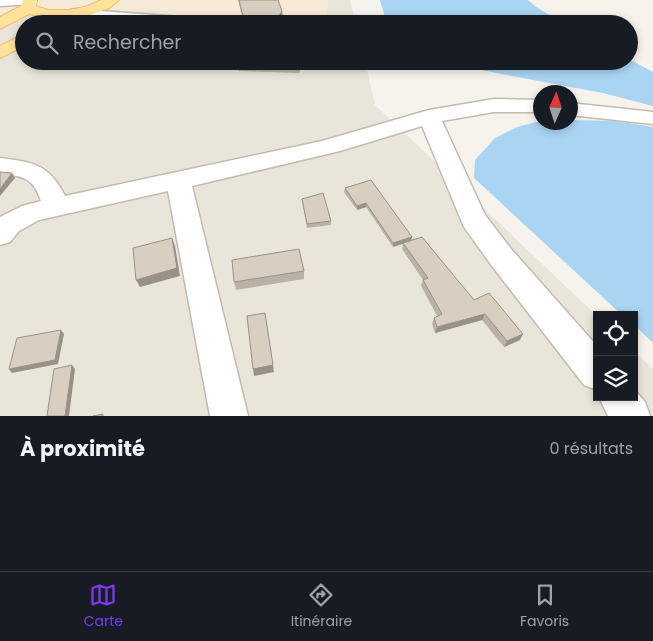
<!DOCTYPE html>
<html lang="fr">
<meta charset="utf-8">
<style>
body{margin:0;font-family:Poppins,sans-serif;background:#242831;color:#f1f3f6}
.controls{position:absolute;right:15px;bottom:15px;display:grid;overflow:hidden;border-radius:0px;box-shadow:0 2px 8px #0003}
.controls button{width:45px;height:45px;display:grid;place-items:center;padding:0;border:0;border-bottom:1px solid #363941;background:#171b24;color:#f1f3f6;font:25px sans-serif}
.compass{position:absolute;left:533px;top:85px;width:45px;height:45px;border-radius:50%;background:#171b24;box-shadow:0 2px 8px #0003;rotate:3deg}
.list{margin:0;padding:0;list-style:none}
h2{display:flex;justify-content:space-between;align-items:center;height:65px;margin:0;padding:0 20px;font-size:21px}
h2 small{font-size:16px;font-weight:400;color:#9ea1a6}
.icon{flex:none;width:28px;height:28px;fill:none;stroke:currentColor;stroke-width:2;stroke-linecap:round;stroke-linejoin:round}
.map{position:relative;flex:none;width:653px;height:416px;overflow:hidden}
.search{position:absolute;background:#171b24;box-shadow:0 2px 8px #0003;left:15px;right:15px;top:15px;height:55px;display:flex;align-items:center;gap:12px;box-sizing:border-box;padding:0 18px;border-radius:28px;color:#9ea1a6;font-size:19px}
.sheet{height:155px;background:#171b24}
nav{display:flex;justify-content:space-around;align-items:center;box-sizing:border-box;height:70px;border-top:1px solid #363941;background:#171b24;font-size:14px;color:#9ea1a6}
nav a{display:grid;justify-items:center;gap:2px}
nav .on{color:#7c3aed}
.map>svg:first-child{display:block}
</style>
<div class="map">
<svg width="653" height="416" viewBox="0 0 653 416">
<rect width="100%" height="100%" fill="#f6f3ec"/>
<!-- residential -->
<path fill="#eae5da" d="M 0,0 L 350,0 L 356,24 L 24,24 L 24,61 L 365,61 L 375,105 L 597,316 L 597,397 L 634,397 L 634,351 L 653,369 L 653,416 L 0,416 Z"/>
<!-- commercial -->
<path fill="#f7ead8" d="M 0,0 L 328,0 L 327,24 L 108,24 L 0,15 Z"/>
<!-- water -->
<path fill="#a9d4f2" d="M 380,0 L 528,0 L 536,7 L 565,24 L 387,24 Z
M 629,59 L 653,72 L 653,106 L 603,93 L 432,61 L 629,61 Z
M 571,120 L 616,121 L 653,127 L 653,343 L 634,325 L 634,315 L 622,315 L 474,178 L 475,160 L 495,138 L 517,127 L 540,121 L 570,122 Z"/>
<g fill="none" stroke-linecap="round" stroke-linejoin="round">
<defs>
<path id="minor" d="M 0,0 L 35,0 L 36,1 L 34,4 L 0,6 Z
M 75,9 L 207,19 L 213,21 L 215,24 L 149,24 L 70,16 L 68,13 L 70,10 Z
M 494,99 L 540,100 L 540,112 L 494,112 L 442,121 L 485,215 L 512,250 L 597,346 L 597,390 L 584,385 L 492,266 L 464,227 L 422,126 L 340,151 L 192,186 L 248,416 L 210,416 L 168,191 L 39,220 L 19,231 L 10,242 L 0,245 L 0,217 L 22,206 L 41,201 C 33,177 23,176 0,174 L 0,158 C 33,162 49,164 65,196 L 322,141 L 429,110 Z
M 570,103 L 653,112 L 653,124 L 570,115 Z
M 634,389 L 645,402 L 650,416 L 608,416 L 599,397 L 634,397 Z"/>
<path id="major" d="M 23,0 L 37,0 L 36,6 L 48,10 L 71,10 L 88,6 L 101,0 L 119,0 L 109,8 L 82,18 L 59,20 L 29,14 L 0,29 L 0,17 L 21,6 Z
M 24,34 L 24,46 L 0,58 L 0,46 Z"/>
</defs>
<!-- minor casing -->
<use href="#minor" stroke="#c2bbae" stroke-width="3"/>
<!-- major casing -->
<use href="#major" stroke="#e6c16a" stroke-width="2"/>
<!-- minor -->
<use href="#minor" fill="#fff" fill-rule="evenodd"/>
<!-- major -->
<use href="#major" fill="#ffe39c" fill-rule="evenodd"/>
</g>
<!-- wall -->
<path fill="#bab2a6" d="M 238,0 L 278,0 L 282,11 L 283,19 L 280,24 L 244,24 Z
M 302,61 L 299,73 L 239,71 L 238,63 Z
M 371,180 L 411,240 L 474,300 L 520,340 L 504,347 L 482,320 L 435,333 L 432,324 L 434,318 L 437,316 L 421,286 L 423,280 L 402,249 L 403,244 L 393,247 L 366,207 L 357,210 L 344,192 L 345,188 Z
M 302,199 L 331,221 L 331,225 L 307,228 Z
M 304,271 L 304,279 L 236,290 L 234,282 Z"/>
<!-- shaded-wall -->
<path fill="#979187" d="M 282,11 L 283,19 L 280,24 L 274,24 Z
M 300,61 L 302,61 L 299,73 L 299,65 Z
M 12,173 L 15,178 L 0,196 L 0,189 Z
M 366,203 L 366,207 L 357,210 L 357,206 Z
M 412,237 L 411,241 L 393,247 L 393,243 Z
M 172,238 L 175,246 L 180,276 L 140,287 L 136,280 Z
M 265,313 L 274,372 L 254,376 L 253,369 Z
M 485,314 L 482,320 L 435,333 L 437,327 Z
M 61,330 L 64,334 L 58,364 L 12,373 L 9,369 Z
M 523,334 L 520,340 L 504,347 L 507,341 Z
M 72,365 L 75,369 L 69,416 L 65,416 Z"/>
<!-- building -->
<path fill="#d8cfc1" stroke="#979187" d="M 239,0 L 278,0 L 282,11 L 274,24 L 256,24 L 257,21 L 244,20 Z
M 238,61 L 300,61 L 299,65 L 238,63 Z
M 0,172 L 12,173 L 0,189 Z
M 371,180 L 412,237 L 393,243 L 366,203 L 357,206 L 345,188 Z
M 323,193 L 331,221 L 307,224 L 302,199 Z
M 422,237 L 474,300 L 489,293 L 523,334 L 507,341 L 485,314 L 437,327 L 434,318 L 442,314 L 423,280 L 428,278 L 403,243 Z
M 172,238 L 177,268 L 136,280 L 133,248 Z
M 299,249 L 304,271 L 234,282 L 232,260 Z
M 265,313 L 273,365 L 253,369 L 247,316 Z
M 61,330 L 55,360 L 9,369 L 17,338 Z
M 72,365 L 65,416 L 47,416 L 54,369 Z
M 103,414 L 103,416 L 93,416 Z"/>
</svg>
<div class="controls">
<button><svg class="icon" aria-label="locate" viewBox="0 0 24 24"><circle cx="12" cy="12" r="6"/><path d="M12 2v4M12 18v4M2 12h4M18 12h4"/></svg></button>
<button><svg class="icon" aria-label="layers" viewBox="0 0 24 24"><path d="M12 4l9 5-9 5-9-5zM3 14l9 5 9-5"/></svg></button>
</div>
<svg class="compass" viewBox="-18 -18 36 36"><path d="M0-13l5 13h-10z" fill="#e53935"/><path d="M0 13l5-13h-10z" fill="#9ea1a6"/></svg>
<div class="search"><svg class="icon" aria-label="search" viewBox="0 0 24 24"><circle cx="10" cy="10" r="6"/><path d="M15 15l6 6"/></svg>Rechercher</div>
</div>
<section class="sheet">
<h2>À proximité<small>0 résultats</small></h2>
<ul class="list">
</ul>
</section>
<nav>
<a class="on"><svg class="icon" aria-label="map" viewBox="0 0 24 24"><path d="M3 6l6-2 6 2 6-2v14l-6 2-6-2-6 2zM9 4v14M15 6v14"/></svg>Carte</a>
<a><svg class="icon" aria-label="directions" viewBox="0 0 24 24"><path d="M12 3l9 9-9 9-9-9zM9 14v-3h6M13 9l2 2-2 2"/></svg>Itinéraire</a>
<a><svg class="icon" aria-label="saved" viewBox="0 0 24 24"><path d="M7 4h10v16l-5-4-5 4z"/></svg>Favoris</a>
</nav>
